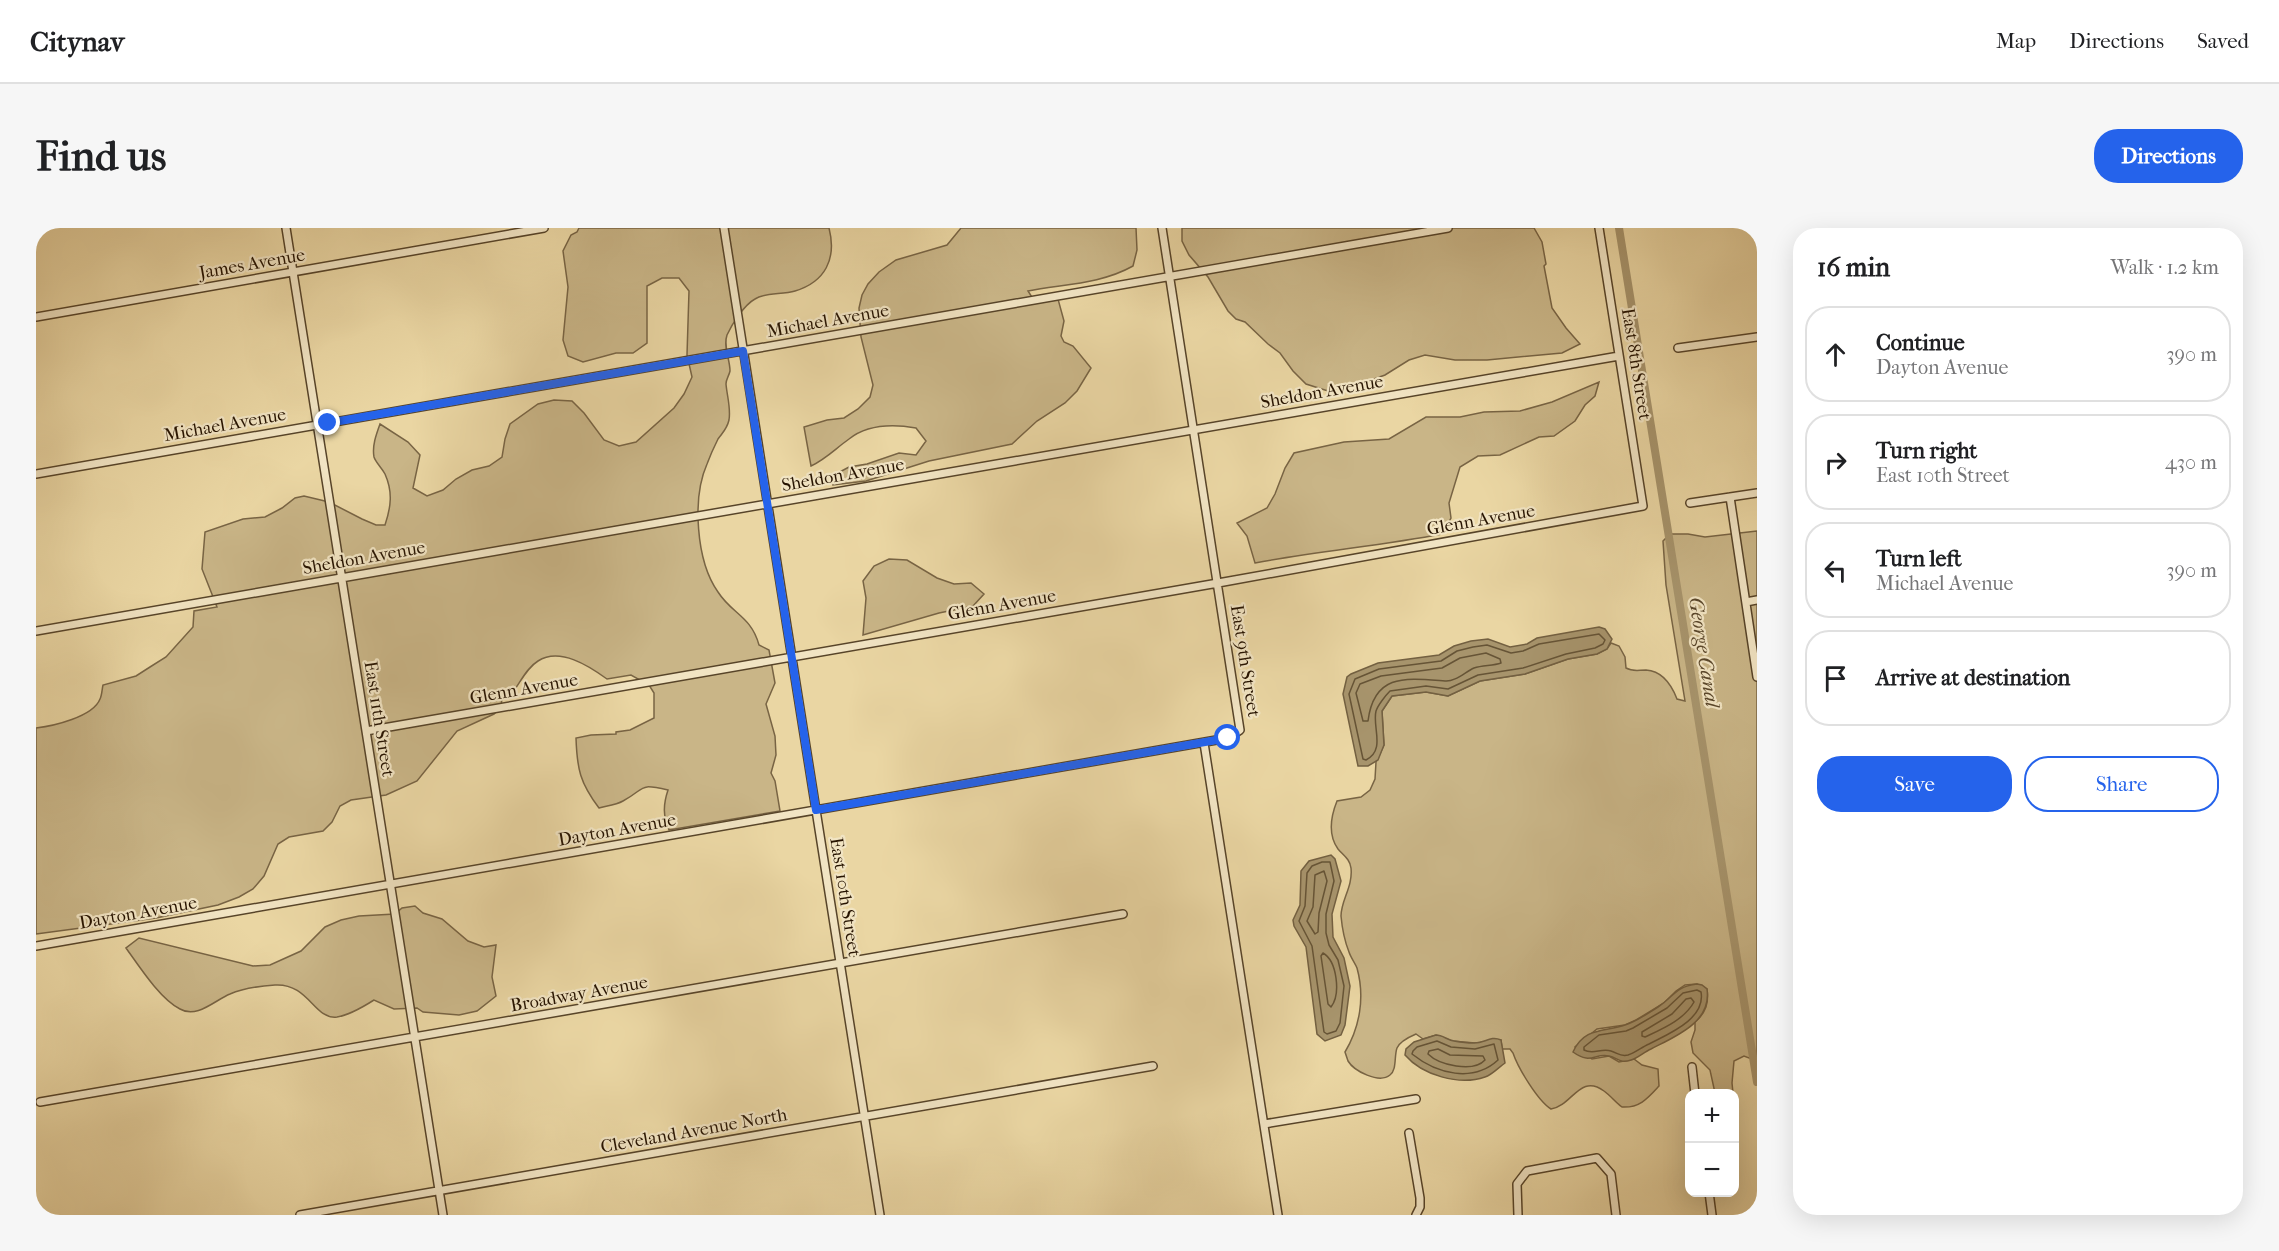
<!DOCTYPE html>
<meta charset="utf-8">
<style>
body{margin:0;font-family:"IM FELL French Canon",serif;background:#f6f6f6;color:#202124}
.controls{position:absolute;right:18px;bottom:18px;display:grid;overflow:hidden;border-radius:12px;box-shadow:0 6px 24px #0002}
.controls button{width:54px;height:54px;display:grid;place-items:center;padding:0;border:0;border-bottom:2px solid #e0e0e0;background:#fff;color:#202124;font:30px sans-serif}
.stop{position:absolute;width:18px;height:18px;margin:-14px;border:4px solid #2563eb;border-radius:50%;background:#fff}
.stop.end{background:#2563eb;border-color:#fff;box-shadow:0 2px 6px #0008}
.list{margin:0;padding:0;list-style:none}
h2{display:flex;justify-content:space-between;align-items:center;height:78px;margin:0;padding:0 24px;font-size:26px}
h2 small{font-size:20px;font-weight:400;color:#757577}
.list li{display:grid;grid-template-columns:39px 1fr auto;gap:18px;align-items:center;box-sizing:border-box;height:96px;margin:0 12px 12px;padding:0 12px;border:2px solid #e0e0e0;border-radius:24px}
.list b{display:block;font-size:22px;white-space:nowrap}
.list p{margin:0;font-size:20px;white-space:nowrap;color:#757577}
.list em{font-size:20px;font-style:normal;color:#757577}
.actions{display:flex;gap:12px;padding:18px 24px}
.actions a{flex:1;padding:14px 0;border:2px solid #2563eb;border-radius:24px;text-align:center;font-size:21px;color:#2563eb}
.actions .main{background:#2563eb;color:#fff}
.icon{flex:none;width:33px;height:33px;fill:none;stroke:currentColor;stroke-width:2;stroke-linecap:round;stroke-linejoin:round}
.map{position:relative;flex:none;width:1721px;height:987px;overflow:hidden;border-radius:24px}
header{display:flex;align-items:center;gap:36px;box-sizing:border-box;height:84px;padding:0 30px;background:#fff;border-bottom:2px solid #e0e0e0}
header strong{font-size:28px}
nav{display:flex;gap:33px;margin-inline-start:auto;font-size:21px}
.intro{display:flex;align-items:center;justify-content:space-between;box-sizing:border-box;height:144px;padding:0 36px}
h1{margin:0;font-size:42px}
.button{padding:15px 27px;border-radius:24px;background:#2563eb;color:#fff;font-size:21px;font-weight:700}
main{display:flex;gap:36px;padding:0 36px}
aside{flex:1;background:#fff;border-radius:24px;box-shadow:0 6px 24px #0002}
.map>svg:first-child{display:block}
</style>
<header>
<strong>Citynav</strong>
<nav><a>Map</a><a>Directions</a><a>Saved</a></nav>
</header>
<div class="intro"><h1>Find us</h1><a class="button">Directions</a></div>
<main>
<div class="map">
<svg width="1721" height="987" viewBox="0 0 1721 987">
<rect width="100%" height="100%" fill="#ead6a3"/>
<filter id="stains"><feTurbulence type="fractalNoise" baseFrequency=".00333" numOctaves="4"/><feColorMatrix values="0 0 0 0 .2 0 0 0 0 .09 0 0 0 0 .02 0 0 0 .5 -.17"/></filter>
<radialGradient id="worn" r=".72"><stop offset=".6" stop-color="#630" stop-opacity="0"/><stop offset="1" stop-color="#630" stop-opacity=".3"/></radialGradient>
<!-- green -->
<path fill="#c9b587" stroke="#786444" stroke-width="1.5" d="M 543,0 L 793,0 C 801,31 789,54 759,63 C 746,67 730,64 719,71 C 708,77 696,96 691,107 C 687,119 694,131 694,143 C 693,148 690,151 690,156 C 691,168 695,180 693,192 C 691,201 687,204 682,211 C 678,219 674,228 671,236 C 656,270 660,333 682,364 C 696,386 715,388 723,417 L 733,422 L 739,455 L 730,476 L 739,508 L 740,527 L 735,545 L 739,553 L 744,583 L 633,602 C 627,588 627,577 632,562 C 601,555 611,560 587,573 C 580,577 570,578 563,580 C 544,555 541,541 540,510 L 555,507 L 580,506 L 580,504 L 594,502 L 618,490 L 618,465 L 613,457 L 595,447 L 571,451 C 553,438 524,419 502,433 C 489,441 483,458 473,469 L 466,470 L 465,479 L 458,486 L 421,503 L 381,553 L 350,567 L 315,572 L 304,578 L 296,594 L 287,603 L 253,609 L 242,616 L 228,648 L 217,661 L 203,669 L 182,677 L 120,690 L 0,706 L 0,500 C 17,498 57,489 64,471 C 66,467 66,461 67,457 L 100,448 L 114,439 L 130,429 L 157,399 L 158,383 L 181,379 L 166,341 L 169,304 L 207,291 L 229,289 L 246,280 L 259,270 L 268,268 L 293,274 L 326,291 L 340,297 L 349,297 C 355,279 357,264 349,246 C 346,240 340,235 338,229 C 336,218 340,207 344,196 L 372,214 L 384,227 L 377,260 L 391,268 L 407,262 L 420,251 L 436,242 L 453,238 L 466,229 L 469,211 L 474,196 L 502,176 L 518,172 L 536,173 L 548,185 L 568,212 L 583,218 L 600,214 L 638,180 L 648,166 L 656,149 L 651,127 L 653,63 L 643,50 L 626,50 L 611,58 L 611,115 L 597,125 L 580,125 L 547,134 L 532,128 L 527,112 L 532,59 L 527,23 L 535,7 L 541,4 Z
M 925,0 L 1100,0 L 1101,22 L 1097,38 C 1065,56 1028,56 992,63 L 999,74 L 1022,71 L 1028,93 L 1025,108 L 1028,114 L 1037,118 L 1055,140 L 1041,163 L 1029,175 L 1001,193 L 976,216 L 893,233 L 830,253 L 797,257 L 798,247 L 813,239 L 831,236 L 863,225 L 880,227 L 890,213 L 880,200 C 857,196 832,196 813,211 C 799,221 790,231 775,238 L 768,199 L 791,192 L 808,190 L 822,181 L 834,169 L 837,157 L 825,109 L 823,80 L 826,67 L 832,56 L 843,44 L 860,32 L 911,17 Z
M 1146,0 L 1498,0 L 1506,14 L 1510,36 L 1508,38 L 1516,80 L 1530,100 L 1544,116 L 1526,125 L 1451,132 L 1419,132 L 1389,127 L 1373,132 L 1349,147 L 1319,158 L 1292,163 L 1270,156 L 1257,143 L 1244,125 L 1232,116 L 1209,94 L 1200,91 L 1192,83 L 1172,49 L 1153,27 L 1146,13 Z
M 1563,154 L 1559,168 L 1549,177 L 1539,193 L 1518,208 L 1503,209 L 1464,227 L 1442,228 L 1424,239 L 1413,275 L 1415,290 L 1406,306 C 1344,318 1281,323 1219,335 L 1211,308 L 1201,295 L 1231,280 L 1239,266 L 1249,240 L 1258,225 L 1308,214 L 1353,211 L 1390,189 L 1424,189 L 1448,184 L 1484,183 L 1516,174 Z
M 1721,303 L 1721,833 L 1708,828 L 1698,833 L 1696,855 L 1697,865 L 1679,865 L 1674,842 L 1657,825 L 1655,814 L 1659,802 L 1659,794 C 1670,785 1673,775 1671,761 L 1661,756 L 1649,757 L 1640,763 L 1628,775 L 1600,792 L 1589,797 L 1561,801 L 1539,819 L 1556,831 L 1573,828 L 1583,834 L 1598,831 L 1606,837 L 1622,841 L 1623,858 C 1612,870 1604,880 1586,879 C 1579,874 1575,868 1568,863 C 1544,845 1536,878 1515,881 C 1502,873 1482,840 1477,825 L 1474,821 L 1466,821 L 1465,812 L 1439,815 L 1416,813 L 1400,807 L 1387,811 L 1380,806 C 1373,809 1364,813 1361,820 C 1358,828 1361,842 1354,847 C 1343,856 1318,843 1312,833 C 1311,830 1310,827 1309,824 C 1324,799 1329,769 1321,740 C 1319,735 1315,730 1313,724 C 1309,714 1306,699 1305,688 C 1305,672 1317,659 1315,640 C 1314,631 1307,627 1302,621 C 1292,607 1295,588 1301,573 L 1325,569 L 1334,562 L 1339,551 L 1340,534 L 1348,517 L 1346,483 L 1356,468 L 1390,464 L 1412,468 L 1444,453 L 1489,446 L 1532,431 L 1561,426 L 1571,421 L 1575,415 L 1583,418 L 1589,429 L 1590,440 C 1597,444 1602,442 1610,442 C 1627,443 1636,458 1641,471 L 1649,473 L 1630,357 L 1627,313 L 1634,306 L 1652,306 L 1669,309 Z
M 853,331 L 871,332 L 901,350 L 918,356 L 935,355 L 948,366 L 937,378 L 903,385 L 827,407 L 830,370 L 827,353 L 838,338 Z
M 379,678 L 387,685 L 406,691 L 432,713 L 448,719 L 460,717 L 456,749 L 460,768 L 441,783 L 423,787 L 387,784 L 381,780 L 358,781 L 338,772 C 327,779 314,787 301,789 C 278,792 273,755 239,757 C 224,758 208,760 194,766 C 179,772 161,791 144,781 C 124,771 103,738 90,720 L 103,710 L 217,738 L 234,737 L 265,723 L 289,699 L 305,692 L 323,688 L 359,686 L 366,680 Z"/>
<!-- water -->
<path fill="#a7946c" stroke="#736041" stroke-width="1.5" d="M 1563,399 L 1569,401 L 1576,411 L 1571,421 L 1561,426 L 1532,431 L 1489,446 L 1444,453 L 1412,468 L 1390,464 L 1356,468 L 1346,483 L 1348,517 L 1342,532 L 1332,538 L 1322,538 L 1307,466 L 1311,449 L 1315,446 L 1342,435 L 1403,427 L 1418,418 L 1435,413 L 1452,411 L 1474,419 L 1491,416 L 1501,410 Z
M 1295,627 L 1299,631 L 1305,653 L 1296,686 L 1297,709 L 1308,730 L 1314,758 L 1309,797 L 1305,807 L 1289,813 L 1281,806 L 1270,719 L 1258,698 L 1257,692 L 1264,677 L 1265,643 L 1273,633 Z
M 1661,756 L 1666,757 L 1671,761 C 1676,794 1640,808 1615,821 C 1608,824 1602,830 1595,832 C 1584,836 1582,830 1573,828 C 1558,825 1555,837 1537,824 C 1548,799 1568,804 1589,797 C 1600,794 1612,785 1622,779 C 1639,768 1638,759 1661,756 Z
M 1400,807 C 1407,807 1411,812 1418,813 C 1424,814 1431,815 1437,815 C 1448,816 1454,807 1465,812 L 1469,835 C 1463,839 1456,847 1449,849 C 1423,858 1386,847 1369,827 L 1370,821 L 1378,814 Z"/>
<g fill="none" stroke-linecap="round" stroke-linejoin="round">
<!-- shore -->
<path stroke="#665436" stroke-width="1.5" d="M 1563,406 L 1569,412 L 1567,416 L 1559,420 L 1530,426 L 1487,440 L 1442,447 L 1412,461 L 1390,458 L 1354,463 C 1350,467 1342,477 1340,483 C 1336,499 1350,522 1330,532 L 1327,531 L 1313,466 L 1319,451 L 1343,441 L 1405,433 L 1421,423 L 1437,419 L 1451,417 L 1475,425 L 1487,423 L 1503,416 Z
M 1450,425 L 1464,431 L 1465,435 C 1457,438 1447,437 1438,440 C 1429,444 1419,454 1409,453 C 1370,450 1338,445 1332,493 L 1327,493 L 1320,465 L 1324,456 L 1345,448 L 1406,440 L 1424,430 Z
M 1286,634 L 1294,634 L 1298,653 L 1290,686 L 1290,705 L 1293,717 L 1302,732 L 1308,758 L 1304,795 L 1300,803 L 1291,806 L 1288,804 L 1276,718 L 1263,693 L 1269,678 L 1271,645 L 1276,638 Z
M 1288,643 L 1291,653 L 1283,685 L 1282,704 L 1279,706 L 1271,693 L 1277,679 L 1279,647 Z
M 1287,725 C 1301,733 1305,766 1295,779 L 1292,776 L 1285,728 Z
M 1661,762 L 1665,764 C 1670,791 1632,806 1613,816 C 1606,819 1599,825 1592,827 C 1584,829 1582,825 1575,823 C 1565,820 1557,827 1548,822 L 1548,819 L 1563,807 L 1590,803 L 1597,800 L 1631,780 L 1647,765 Z
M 1655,770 L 1658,774 C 1648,792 1626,801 1609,809 L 1606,808 L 1606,804 L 1636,786 L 1650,771 Z
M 1401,813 L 1415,819 L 1439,821 L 1458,816 L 1462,832 C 1437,855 1401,846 1376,826 L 1377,823 L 1381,819 Z
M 1402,821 L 1414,827 L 1447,828 L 1449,832 C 1437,845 1403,837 1392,826 L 1393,823 Z"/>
<!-- canal -->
<path stroke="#a7946c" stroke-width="8" d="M 1583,0 L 1721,854"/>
<defs>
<path id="minor" d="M 250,0 L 407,987
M 688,0 L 844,987
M 0,89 L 508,0
M 1642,120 L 1721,109
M 0,246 L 1412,0
M 1694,269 L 1721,449
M 1654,275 L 1721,265
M 1710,374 L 1721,372
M 0,403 L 1583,128
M 330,503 L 1182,355 L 1607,278 L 1563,0
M 1168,515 L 1242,987
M 0,718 L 1192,510 L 1204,502 L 1126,0
M 1656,839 L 1659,866
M 4,874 L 1087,686
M 1228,896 L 1380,871
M 1373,905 L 1384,970 L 1384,979 L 1380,987
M 1673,964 L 1676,987
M 264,987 L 1117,838
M 1482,987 L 1481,956 L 1491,943 L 1561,930 L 1575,946 L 1580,987"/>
</defs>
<!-- minor casing -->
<use href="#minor" stroke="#574429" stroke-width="10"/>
<!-- minor -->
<use href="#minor" stroke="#f1e4c3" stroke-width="7"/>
</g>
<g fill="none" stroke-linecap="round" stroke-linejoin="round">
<!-- route -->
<path stroke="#2563eb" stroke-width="8" d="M 292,195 L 707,123 L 780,582 L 1192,510"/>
</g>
<g text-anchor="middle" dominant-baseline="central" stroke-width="4.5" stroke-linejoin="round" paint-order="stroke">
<!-- street labels -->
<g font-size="18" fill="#261300" stroke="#f1e4c3">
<text transform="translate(216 36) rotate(-10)">James Avenue</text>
<text transform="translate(792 93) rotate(-10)">Michael Avenue</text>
<text transform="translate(1600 136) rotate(81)">East 8th Street</text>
<text transform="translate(1286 164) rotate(-10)">Sheldon Avenue</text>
<text transform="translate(189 197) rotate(-10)">Michael Avenue</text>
<text transform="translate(807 247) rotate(-10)">Sheldon Avenue</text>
<text transform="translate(1445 292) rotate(-10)">Glenn Avenue</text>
<text transform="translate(328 330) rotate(-10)">Sheldon Avenue</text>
<text transform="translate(966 377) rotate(-10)">Glenn Avenue</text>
<text transform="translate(1209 433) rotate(81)">East 9th Street</text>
<text transform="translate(488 461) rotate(-10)">Glenn Avenue</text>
<text transform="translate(343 491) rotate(81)">East 11th Street</text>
<text transform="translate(581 602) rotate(-10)">Dayton Avenue</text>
<text transform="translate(809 669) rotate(81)">East 10th Street</text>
<text transform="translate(102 685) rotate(-10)">Dayton Avenue</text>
<text transform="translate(543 766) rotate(-10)">Broadway Avenue</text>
<text transform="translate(658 903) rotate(-10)">Cleveland Avenue North</text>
</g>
<!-- water labels -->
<g font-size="20" font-style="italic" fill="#5a472b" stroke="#f1e4c3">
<text transform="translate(1668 424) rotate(81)">George Canal</text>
</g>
</g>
<rect width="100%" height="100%" filter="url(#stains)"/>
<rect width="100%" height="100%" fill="url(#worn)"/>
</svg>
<div class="controls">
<button>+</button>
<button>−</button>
</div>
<div class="stop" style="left:1192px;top:510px"></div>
<div class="stop end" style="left:292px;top:195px"></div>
</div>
<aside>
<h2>16 min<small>Walk · 1.2 km</small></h2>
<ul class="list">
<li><svg class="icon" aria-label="ahead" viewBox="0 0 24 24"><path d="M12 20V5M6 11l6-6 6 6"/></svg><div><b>Continue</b><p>Dayton Avenue</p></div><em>390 m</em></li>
<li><svg class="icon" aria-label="right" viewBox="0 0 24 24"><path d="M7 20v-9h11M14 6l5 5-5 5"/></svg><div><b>Turn right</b><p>East 10th Street</p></div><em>430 m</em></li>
<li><svg class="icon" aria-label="left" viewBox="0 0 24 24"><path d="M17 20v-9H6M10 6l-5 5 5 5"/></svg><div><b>Turn left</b><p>Michael Avenue</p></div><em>390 m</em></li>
<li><svg class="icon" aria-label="arrive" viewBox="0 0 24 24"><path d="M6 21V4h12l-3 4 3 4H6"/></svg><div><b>Arrive at destination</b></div></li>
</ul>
<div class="actions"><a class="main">Save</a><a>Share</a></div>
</aside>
</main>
